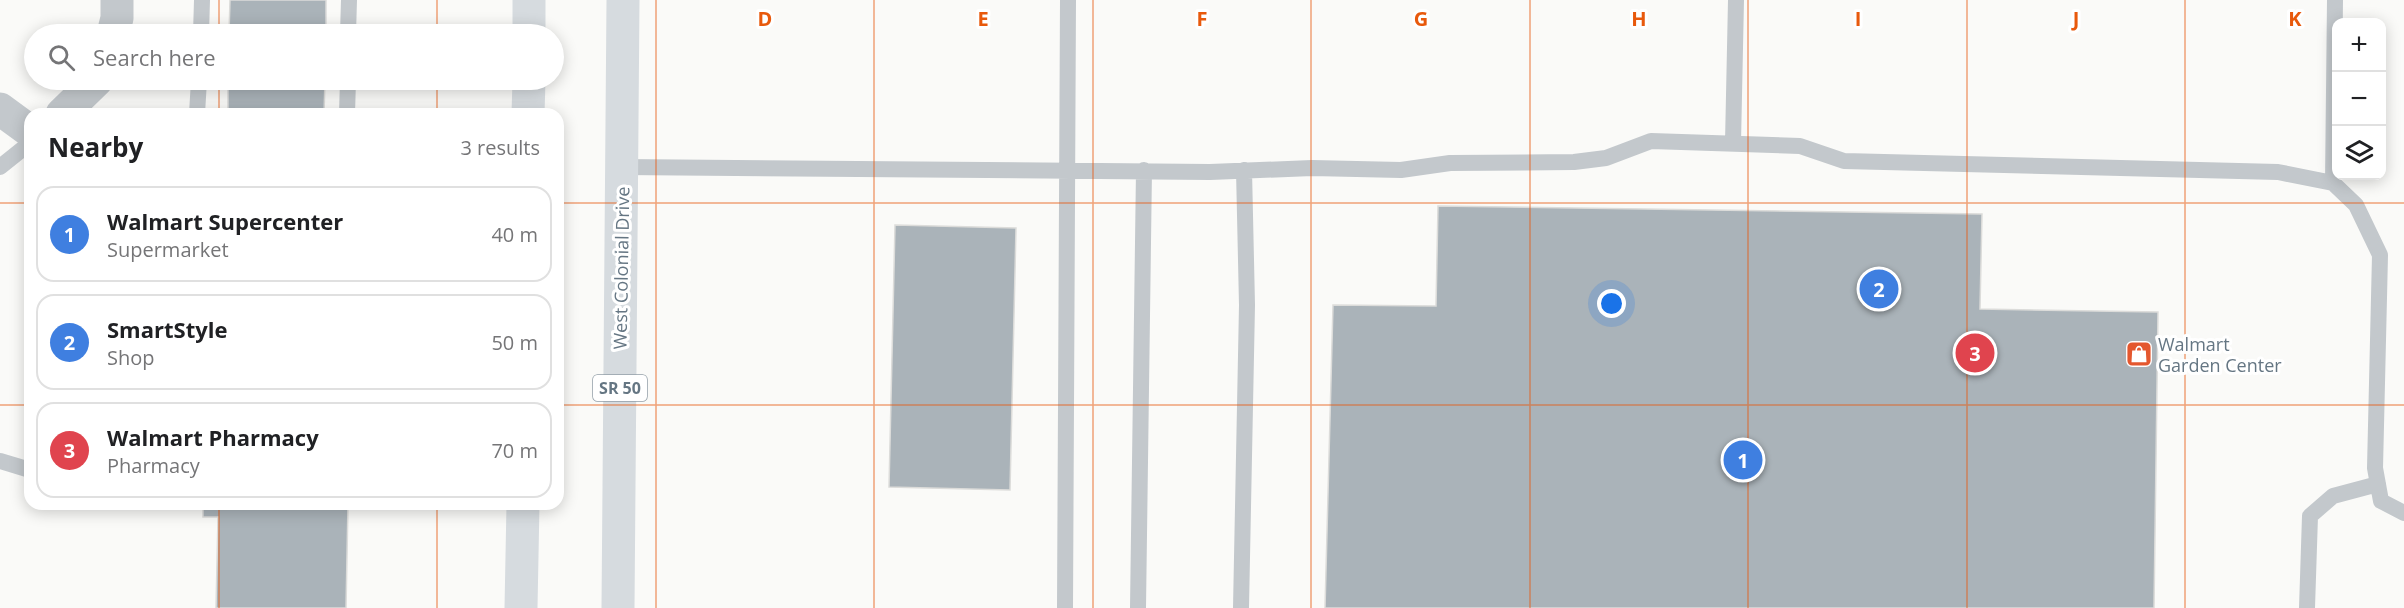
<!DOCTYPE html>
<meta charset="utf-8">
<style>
body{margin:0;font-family:"Open Sans",sans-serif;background:#f6f6f6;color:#202124}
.controls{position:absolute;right:18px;top:18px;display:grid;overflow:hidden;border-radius:12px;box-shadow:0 3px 15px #0003}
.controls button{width:54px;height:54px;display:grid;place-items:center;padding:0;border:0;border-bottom:2px solid #e0e0e0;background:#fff;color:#202124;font:30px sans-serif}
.you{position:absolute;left:1612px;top:304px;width:21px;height:21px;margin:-15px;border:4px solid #fff;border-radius:50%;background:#1a73e8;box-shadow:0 0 0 9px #1a73e833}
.badge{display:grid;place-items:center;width:39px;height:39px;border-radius:50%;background:#e4572e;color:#fff;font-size:20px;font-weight:700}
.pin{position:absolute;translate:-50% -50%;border:3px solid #fff;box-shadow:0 2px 6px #0006}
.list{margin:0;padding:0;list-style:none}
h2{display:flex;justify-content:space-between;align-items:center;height:78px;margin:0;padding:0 24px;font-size:26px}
h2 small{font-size:20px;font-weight:400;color:#757577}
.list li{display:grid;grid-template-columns:39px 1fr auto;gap:18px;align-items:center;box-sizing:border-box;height:96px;margin:0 12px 12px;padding:0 12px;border:2px solid #e0e0e0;border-radius:18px}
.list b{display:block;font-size:22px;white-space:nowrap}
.list p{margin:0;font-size:20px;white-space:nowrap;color:#757577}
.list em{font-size:20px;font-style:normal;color:#757577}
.icon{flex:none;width:33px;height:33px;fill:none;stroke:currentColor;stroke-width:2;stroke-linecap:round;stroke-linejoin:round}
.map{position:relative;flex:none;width:2404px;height:608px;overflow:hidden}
.search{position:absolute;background:#fff;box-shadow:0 3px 15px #0003;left:24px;top:24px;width:540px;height:66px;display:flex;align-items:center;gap:15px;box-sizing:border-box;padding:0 21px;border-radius:33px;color:#757577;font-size:22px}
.panel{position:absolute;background:#fff;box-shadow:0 3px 15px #0003;left:24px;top:108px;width:540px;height:402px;border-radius:18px}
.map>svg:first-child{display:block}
</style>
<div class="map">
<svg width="2404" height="608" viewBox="0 0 2404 608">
<rect width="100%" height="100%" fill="#fafaf8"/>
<!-- building -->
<path fill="#aab3b9" stroke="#dcdcda" stroke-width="1.5" d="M 230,0 L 326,0 L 326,34 L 229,34 Z
M 228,80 L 325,80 L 324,114 L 228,114 Z
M 1438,206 L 1982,214 L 1980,309 L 2158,312 L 2154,608 L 1325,608 L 1333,305 L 1436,306 Z
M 895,225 L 1016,228 L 1010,490 L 889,487 Z
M 203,504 L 348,504 L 346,608 L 216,608 L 218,517 L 203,517 Z"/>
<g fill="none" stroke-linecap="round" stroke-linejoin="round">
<!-- lane -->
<path stroke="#c3c8cc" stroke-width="16" d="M 201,34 L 202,0
M 348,34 L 349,0
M 197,114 L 199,80
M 347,114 L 348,80
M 1733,143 L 1736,0
M 0,167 L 30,143
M 622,167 L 1210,172 L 1312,168 L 1401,170 L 1450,163 L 1574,162 L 1606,158 L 1651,141 L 1800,146 L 1844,161 L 2278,172 L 2333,183 L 2356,205 L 2380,255 L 2375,468 L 2381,501 L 2404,513
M 2333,183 L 2335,0
M 0,461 L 30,470
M 1065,608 L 1068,0
M 1138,608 L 1144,170
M 1241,608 L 1247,305 L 1244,170
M 2307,608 L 2310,516 L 2333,496 L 2378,484"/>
<!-- street -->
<path stroke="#c3c8cc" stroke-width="33" d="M 113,34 L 117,18 L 117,0
M 0,109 L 30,131
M 62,114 L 97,80"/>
<!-- highway -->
<path stroke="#d6dbdf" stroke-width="33" d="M 529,34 L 529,0
M 528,114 L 529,80
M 521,608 L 523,504
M 618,608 L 623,0"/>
</g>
<!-- grid -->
<path fill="none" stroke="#e8590c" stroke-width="1.5" stroke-opacity="0.55" d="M 219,0 L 219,34M 437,0 L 437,34M 656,0 L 656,608M 874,0 L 874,608M 1093,0 L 1093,608M 1311,0 L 1311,608M 1530,0 L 1530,608M 1748,0 L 1748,608M 1967,0 L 1967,608M 2185,0 L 2185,608M 219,80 L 219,114M 437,80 L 437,114M 0,203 L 30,203M 558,203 L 2404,203M 0,405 L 30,405M 558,405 L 2404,405M 219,504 L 219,608M 437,504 L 437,608"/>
<!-- icons -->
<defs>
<symbol id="shop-square" viewBox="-11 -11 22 22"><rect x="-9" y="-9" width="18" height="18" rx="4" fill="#e4572e" stroke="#fff"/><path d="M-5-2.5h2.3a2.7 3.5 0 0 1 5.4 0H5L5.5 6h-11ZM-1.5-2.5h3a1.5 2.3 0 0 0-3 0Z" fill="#fff"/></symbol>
</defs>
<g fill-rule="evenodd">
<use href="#shop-square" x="2124" y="339" width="30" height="30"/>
</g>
<g text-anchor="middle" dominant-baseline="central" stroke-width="6" stroke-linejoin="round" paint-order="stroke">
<!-- shield labels -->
<rect fill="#fff" stroke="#939fa8" stroke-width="1.5" x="593" y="375" width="54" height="26" rx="4.5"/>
<g font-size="16" font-weight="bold" fill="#657683">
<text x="620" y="388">SR 50</text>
</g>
<!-- street labels -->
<g font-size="18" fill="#657683" stroke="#fff">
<text transform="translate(621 268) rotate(-89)">West Colonial Drive</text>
</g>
<!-- poi labels -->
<g font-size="18" fill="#657683" stroke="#fff" text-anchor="start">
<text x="2158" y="344">Walmart<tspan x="2158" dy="21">Garden Center</tspan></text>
</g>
</g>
<g font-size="20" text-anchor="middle" font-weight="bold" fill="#e8590c" stroke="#fff" stroke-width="6" stroke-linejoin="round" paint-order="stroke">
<text x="765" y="26">D</text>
<text x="983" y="26">E</text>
<text x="1202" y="26">F</text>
<text x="1421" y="26">G</text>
<text x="1639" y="26">H</text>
<text x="1858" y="26">I</text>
<text x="2076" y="26">J</text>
<text x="2295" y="26">K</text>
</g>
</svg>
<div class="controls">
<button>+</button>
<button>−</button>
<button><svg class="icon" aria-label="layers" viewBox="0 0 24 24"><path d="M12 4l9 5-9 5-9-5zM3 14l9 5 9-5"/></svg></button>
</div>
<div class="you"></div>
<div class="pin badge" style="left:1743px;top:460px;background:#3f7fe0">1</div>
<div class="pin badge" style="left:1879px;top:289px;background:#3f7fe0">2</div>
<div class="pin badge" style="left:1975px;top:353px;background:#e0444e">3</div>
<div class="search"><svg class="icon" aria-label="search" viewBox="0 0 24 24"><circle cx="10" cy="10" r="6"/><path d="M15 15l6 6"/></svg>Search here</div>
<section class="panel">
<h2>Nearby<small>3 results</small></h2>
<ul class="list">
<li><span class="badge" style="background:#3f7fe0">1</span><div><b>Walmart Supercenter</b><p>Supermarket</p></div><em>40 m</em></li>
<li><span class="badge" style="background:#3f7fe0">2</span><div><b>SmartStyle</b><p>Shop</p></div><em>50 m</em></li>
<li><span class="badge" style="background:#e0444e">3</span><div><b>Walmart Pharmacy</b><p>Pharmacy</p></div><em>70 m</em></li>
</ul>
</section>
</div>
